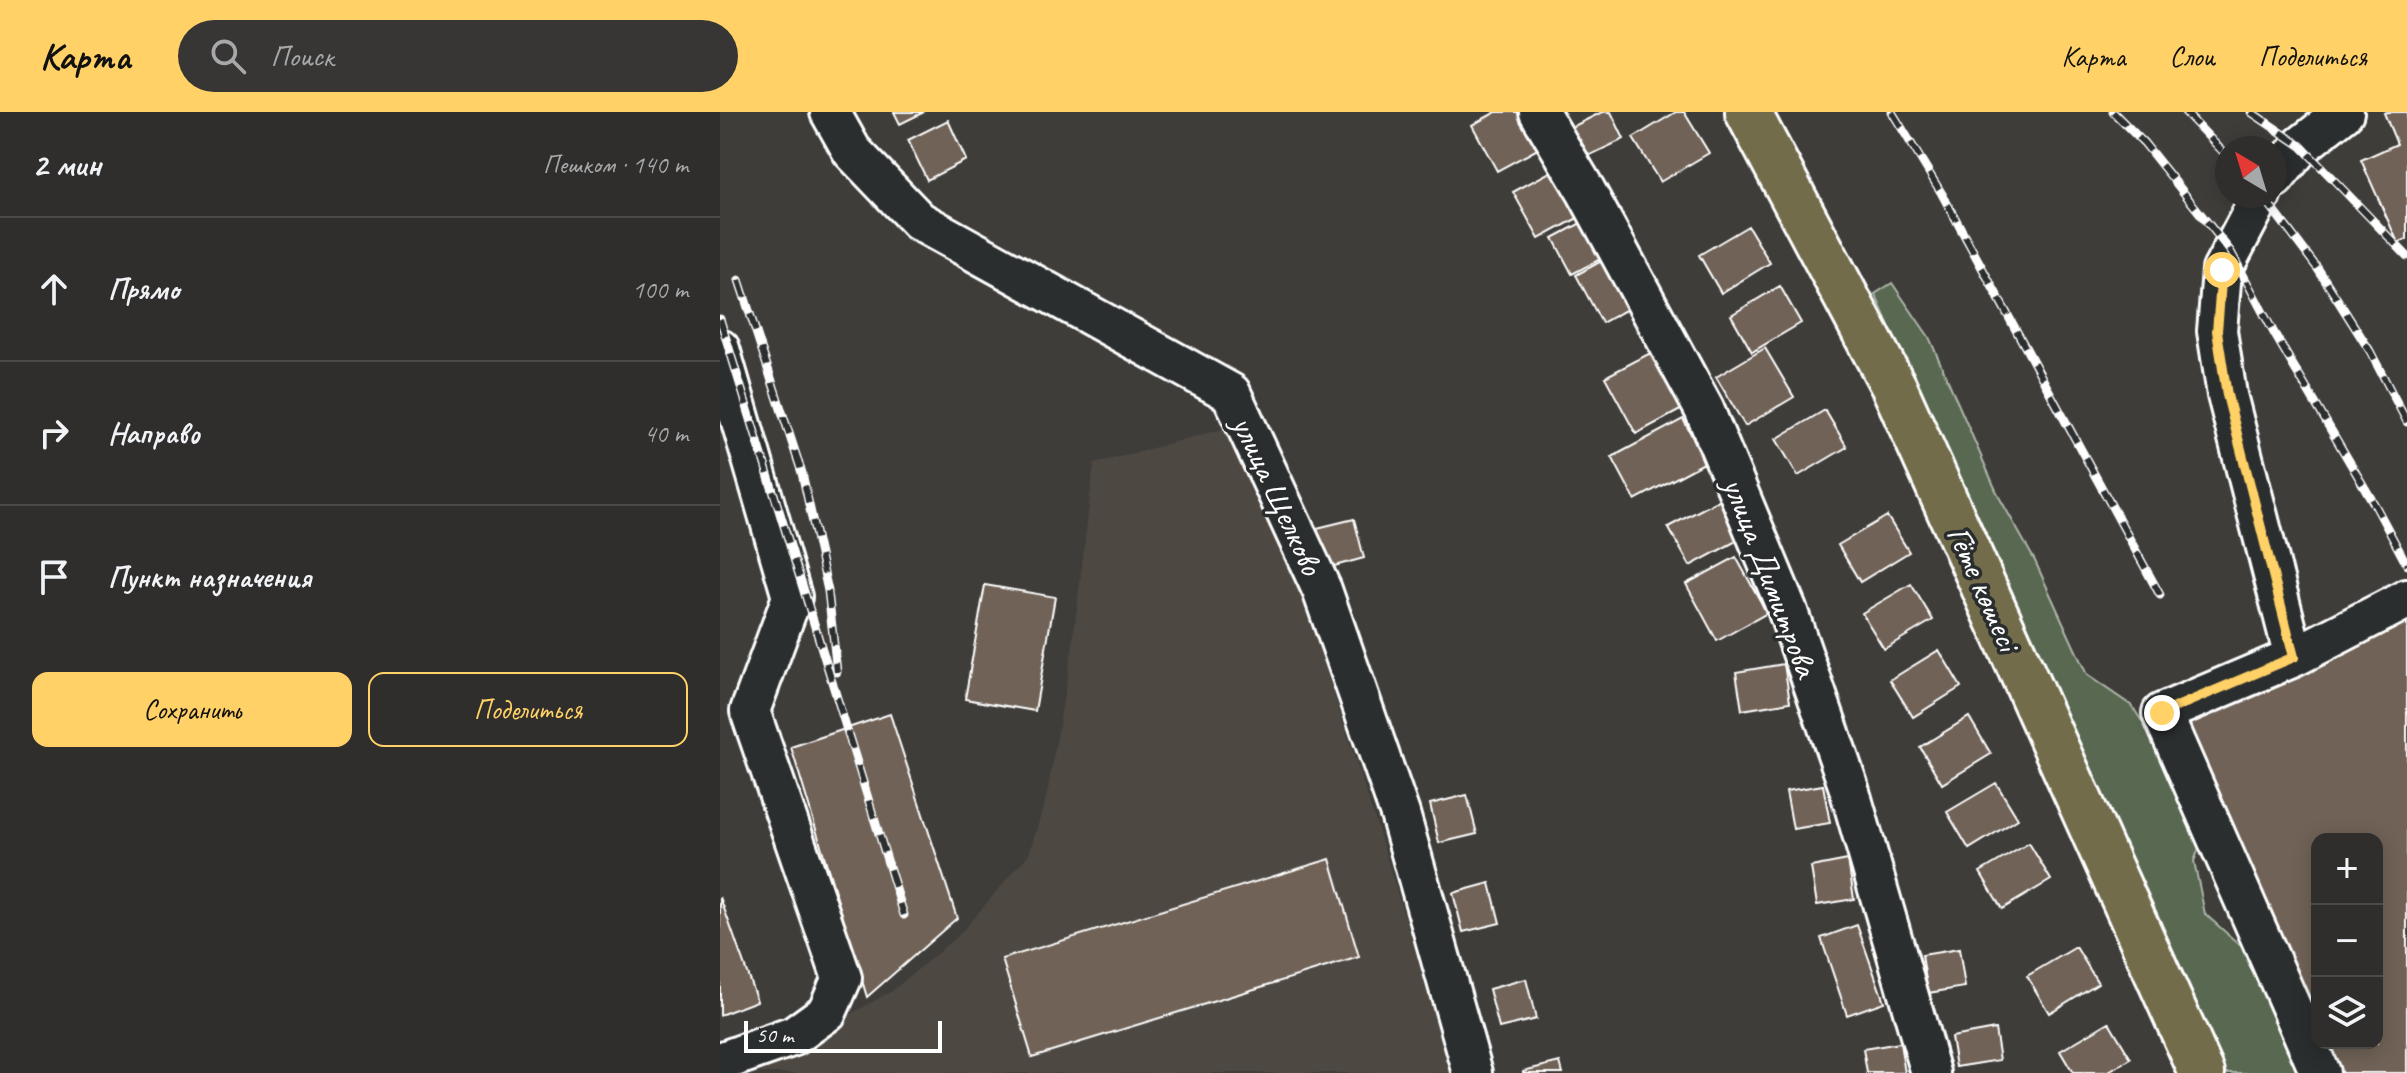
<!DOCTYPE html>
<html lang="ru">
<meta charset="utf-8">
<style>
body{margin:0;font-family:Caveat,sans-serif;background:#373634;color:#f1f3f6}
.controls{position:absolute;right:24px;bottom:24px;display:grid;overflow:hidden;border-radius:16px;box-shadow:0 4px 20px #0003}
.controls button{width:72px;height:72px;display:grid;place-items:center;padding:0;border:0;border-bottom:2px solid #4a4a48;background:#2f2e2c;color:#f1f3f6;font:40px sans-serif}
.compass{position:absolute;left:1495px;top:24px;width:72px;height:72px;border-radius:50%;background:#2f2e2c;box-shadow:0 4px 20px #0003;rotate:322deg}
.scale{position:absolute;left:24px;bottom:20px;width:198px;box-sizing:border-box;padding-left:8px;border:4px solid #fff;border-top:0;font-size:22px;line-height:28px;white-space:nowrap;color:#fff;-webkit-text-stroke:6px #2a2d2e;paint-order:stroke}
.stop{position:absolute;width:24px;height:24px;margin:-18px;border:6px solid #ffd166;border-radius:50%;background:#fff}
.stop.end{background:#ffd166;border-color:#fff;box-shadow:0 2px 8px #0008}
.list{margin:0;padding:0;list-style:none}
h2{display:flex;justify-content:space-between;align-items:center;height:104px;margin:0;padding:0 32px;font-size:34px}
h2 small{font-size:26px;font-weight:400;color:#a7a8a9}
.list li{display:grid;grid-template-columns:52px 1fr auto;gap:24px;align-items:center;box-sizing:border-box;height:144px;padding:0 32px;border-top:2px solid #4a4a48}
.list b{display:block;font-size:30px;white-space:nowrap}
.list em{font-size:26px;font-style:normal;color:#a7a8a9}
.actions{display:flex;gap:16px;padding:24px 32px}
.actions a{flex:1;padding:18px 0;border:2px solid #ffd166;border-radius:16px;text-align:center;font-size:28px;color:#ffd166}
.actions .main{background:#ffd166;color:#111}
.icon{flex:none;width:44px;height:44px;fill:none;stroke:currentColor;stroke-width:2;stroke-linecap:round;stroke-linejoin:round}
.map{position:relative;flex:none;width:1687px;height:961px;overflow:hidden}
header{display:flex;align-items:center;gap:48px;box-sizing:border-box;height:112px;padding:0 40px;background:#ffd166;color:#111}
header strong{font-size:38px}
nav{display:flex;gap:44px;margin-inline-start:auto;font-size:28px}
.search{width:560px;height:72px;background:#373634;display:flex;align-items:center;gap:20px;box-sizing:border-box;padding:0 28px;border-radius:44px;color:#a7a8a9;font-size:30px}
main{display:flex}
aside{flex:1;background:#2f2e2c}
.map>svg:first-child{display:block}
</style>
<header>
<strong>Карта</strong>
<div class="search"><svg class="icon" aria-label="search" viewBox="0 0 24 24"><circle cx="10" cy="10" r="6"/><path d="M15 15l6 6"/></svg>Поиск</div>
<nav><a>Карта</a><a>Слои</a><a>Поделиться</a></nav>
</header>
<main>
<aside>
<h2>2 мин<small>Пешком · 140 m</small></h2>
<ul class="list">
<li><svg class="icon" aria-label="ahead" viewBox="0 0 24 24"><path d="M12 20V5M6 11l6-6 6 6"/></svg><div><b>Прямо</b></div><em>100 m</em></li>
<li><svg class="icon" aria-label="right" viewBox="0 0 24 24"><path d="M7 20v-9h11M14 6l5 5-5 5"/></svg><div><b>Направо</b></div><em>40 m</em></li>
<li><svg class="icon" aria-label="arrive" viewBox="0 0 24 24"><path d="M6 21V4h12l-3 4 3 4H6"/></svg><div><b>Пункт назначения</b></div></li>
</ul>
<div class="actions"><a class="main">Сохранить</a><a>Поделиться</a></div>
</aside>
<div class="map">
<svg width="1687" height="961" viewBox="0 0 1687 961">
<rect width="100%" height="100%" fill="#3f3d3a"/>
<filter id="ink" filterUnits="userSpaceOnUse"><feTurbulence type="fractalNoise" baseFrequency=".0125" numOctaves="2"/><feDisplacementMap in="SourceGraphic" scale="16" xChannelSelector="R" yChannelSelector="G"/><feConvolveMatrix kernelMatrix="1 2 1 2 8 2 1 2 1" color-interpolation-filters="sRGB"/></filter>
<g filter="url(#ink)">
<!-- built -->
<path fill="#4e4843" d="M 525,311 L 656,711 L 732,961 L 4,961 L 64,940 L 172,879 L 239,823 L 309,742 L 327,683 L 352,538 L 374,352 Z"/>
<!-- green -->
<path fill="#596851" stroke="#acb4a8" stroke-width="2" d="M 1172,171 L 1209,225 L 1278,383 L 1315,449 L 1367,563 L 1412,594 L 1489,712 L 1474,749 L 1485,802 L 1521,834 L 1582,961 L 1507,961 L 1437,801 L 1309,530 L 1155,182 Z"/>
<!-- building -->
<path fill="#706257" stroke="#fff" stroke-width="2" d="M 174,0 L 204,0 L 180,12 Z
M 776,0 L 810,0 L 827,32 L 777,59 L 752,13 Z
M 882,0 L 891,0 L 904,27 L 862,47 L 848,17 Z
M 956,0 L 964,0 L 989,41 L 940,70 L 913,26 Z
M 1667,0 L 1687,0 L 1687,127 L 1678,131 L 1641,48 L 1677,32 L 1664,1 Z
M 228,8 L 246,48 L 207,68 L 188,28 Z
M 841,54 L 867,101 L 819,127 L 793,80 Z
M 872,105 L 892,141 L 852,162 L 833,126 Z
M 1028,114 L 1050,151 L 1001,181 L 979,143 Z
M 896,141 L 922,189 L 882,211 L 856,163 Z
M 1060,174 L 1081,211 L 1032,240 L 1011,203 Z
M 1045,236 L 1074,285 L 1025,314 L 996,265 Z
M 936,238 L 966,295 L 916,322 L 885,265 Z
M 1105,298 L 1127,335 L 1078,364 L 1056,327 Z
M 963,307 L 986,350 L 915,388 L 892,345 Z
M 999,388 L 1020,427 L 970,454 L 948,415 Z
M 1167,404 L 1189,440 L 1140,470 L 1118,433 Z
M 634,407 L 644,446 L 607,456 L 597,416 Z
M 1016,445 L 1047,501 L 997,529 L 966,472 Z
M 1191,472 L 1213,508 L 1164,537 L 1142,501 Z
M 265,473 L 335,485 L 315,599 L 245,587 Z
M 1687,507 L 1687,961 L 1620,961 L 1606,931 L 1657,931 L 1657,727 L 1597,727 L 1597,912 L 1458,613 Z
M 1219,538 L 1241,575 L 1193,605 L 1170,568 Z
M 1064,552 L 1070,590 L 1022,598 L 1016,560 Z
M 170,602 L 237,806 L 147,885 L 71,635 Z
M 1249,605 L 1271,642 L 1222,672 L 1200,635 Z
M 1276,671 L 1298,707 L 1249,737 L 1227,700 Z
M 1103,673 L 1110,711 L 1073,717 L 1066,679 Z
M 747,683 L 757,722 L 719,731 L 710,692 Z
M 1309,731 L 1331,768 L 1282,797 L 1260,760 Z
M 610,747 L 639,845 L 312,945 L 282,847 Z
M 1128,748 L 1134,787 L 1097,793 L 1091,755 Z
M 770,771 L 780,811 L 743,820 L 733,781 Z
M 0,785 L 37,889 L 0,903 Z
M 1137,813 L 1164,890 L 1127,903 L 1101,826 Z
M 1356,835 L 1378,871 L 1329,901 L 1307,864 Z
M 1239,837 L 1245,875 L 1208,881 L 1202,843 Z
M 806,867 L 816,907 L 779,916 L 769,877 Z
M 1389,910 L 1411,947 L 1387,961 L 1353,961 L 1340,939 Z
M 1275,917 L 1280,948 L 1236,955 L 1231,925 Z
M 1180,931 L 1185,961 L 1147,961 L 1143,937 Z
M 840,950 L 843,961 L 803,961 L 803,959 Z"/>
<g fill="none" stroke-linecap="round" stroke-linejoin="round">
<defs>
<path id="minor" d="M 110,0 L 132,39 L 199,109 L 511,281 L 602,478 L 680,702 L 753,961
M 819,0 L 866,79 L 984,297 L 1067,497 L 1128,673 L 1211,961
M 1555,66 L 1581,34 L 1624,0
M 1541,84 L 1502,158 L 1497,219 L 1507,283 L 1574,545 L 1687,487
M 0,237 L 72,485 L 30,599 L 122,866 L 107,900 L 74,924 L 0,950
M 1574,545 L 1442,601 L 1600,961"/>
<path id="major" d="M 1028,0 L 1174,275 L 1482,961"/>
</defs>
<!-- minor casing -->
<use href="#minor" stroke="#fff" stroke-width="44"/>
<!-- major casing -->
<use href="#major" stroke="#fff" stroke-width="50"/>
<!-- minor -->
<use href="#minor" stroke="#2a2d2e" stroke-width="38"/>
<!-- major -->
<use href="#major" stroke="#726c4b" stroke-width="44"/>
<defs>
<path id="rail" d="M 1172,0 L 1222,82 L 1440,483
M 1393,0 L 1424,31 L 1511,140 L 1554,221 L 1656,395 L 1687,453
M 1465,0 L 1507,44
M 1531,0 L 1581,34 L 1687,144
M 1543,84 L 1598,157 L 1650,239 L 1687,310
M 19,168 L 82,361 L 108,479 L 117,560
M 0,207 L 184,803"/>
</defs>
<!-- rail casing -->
<use href="#rail" stroke="#fff" stroke-width="9"/>
<!-- rail -->
<use href="#rail" stroke="#2a2d2e" stroke-width="6" stroke-dasharray="18" stroke-linecap="butt"/>
</g>
</g>
<g fill="none" stroke-linecap="round" stroke-linejoin="round" filter="url(#ink)">
<!-- route -->
<path stroke="#ffd166" stroke-width="10" d="M 1442,601 L 1574,545 L 1507,283 L 1497,219 L 1502,158"/>
</g>
<g text-anchor="middle" dominant-baseline="central" stroke-width="7" stroke-linejoin="round" paint-order="stroke">
<!-- street labels -->
<g font-size="34" fill="#fff" stroke="#2a2d2e">
<text transform="translate(558 383) rotate(65)">улица Щелково</text>
<text transform="translate(1051 465) rotate(69)">улица Димитрова</text>
<text transform="translate(1264 476) rotate(66)">Гёте көшесі</text>
</g>
</g>
</svg>
<div class="controls">
<button>+</button>
<button>−</button>
<button><svg class="icon" aria-label="layers" viewBox="0 0 24 24"><path d="M12 4l9 5-9 5-9-5zM3 14l9 5 9-5"/></svg></button>
</div>
<svg class="compass" viewBox="-18 -18 36 36"><path d="M0-13l5 13h-10z" fill="#e53935"/><path d="M0 13l5-13h-10z" fill="#a7a8a9"/></svg>
<div class="scale">50 m</div>
<div class="stop" style="left:1502px;top:158px"></div>
<div class="stop end" style="left:1442px;top:601px"></div>
</div>
</main>
